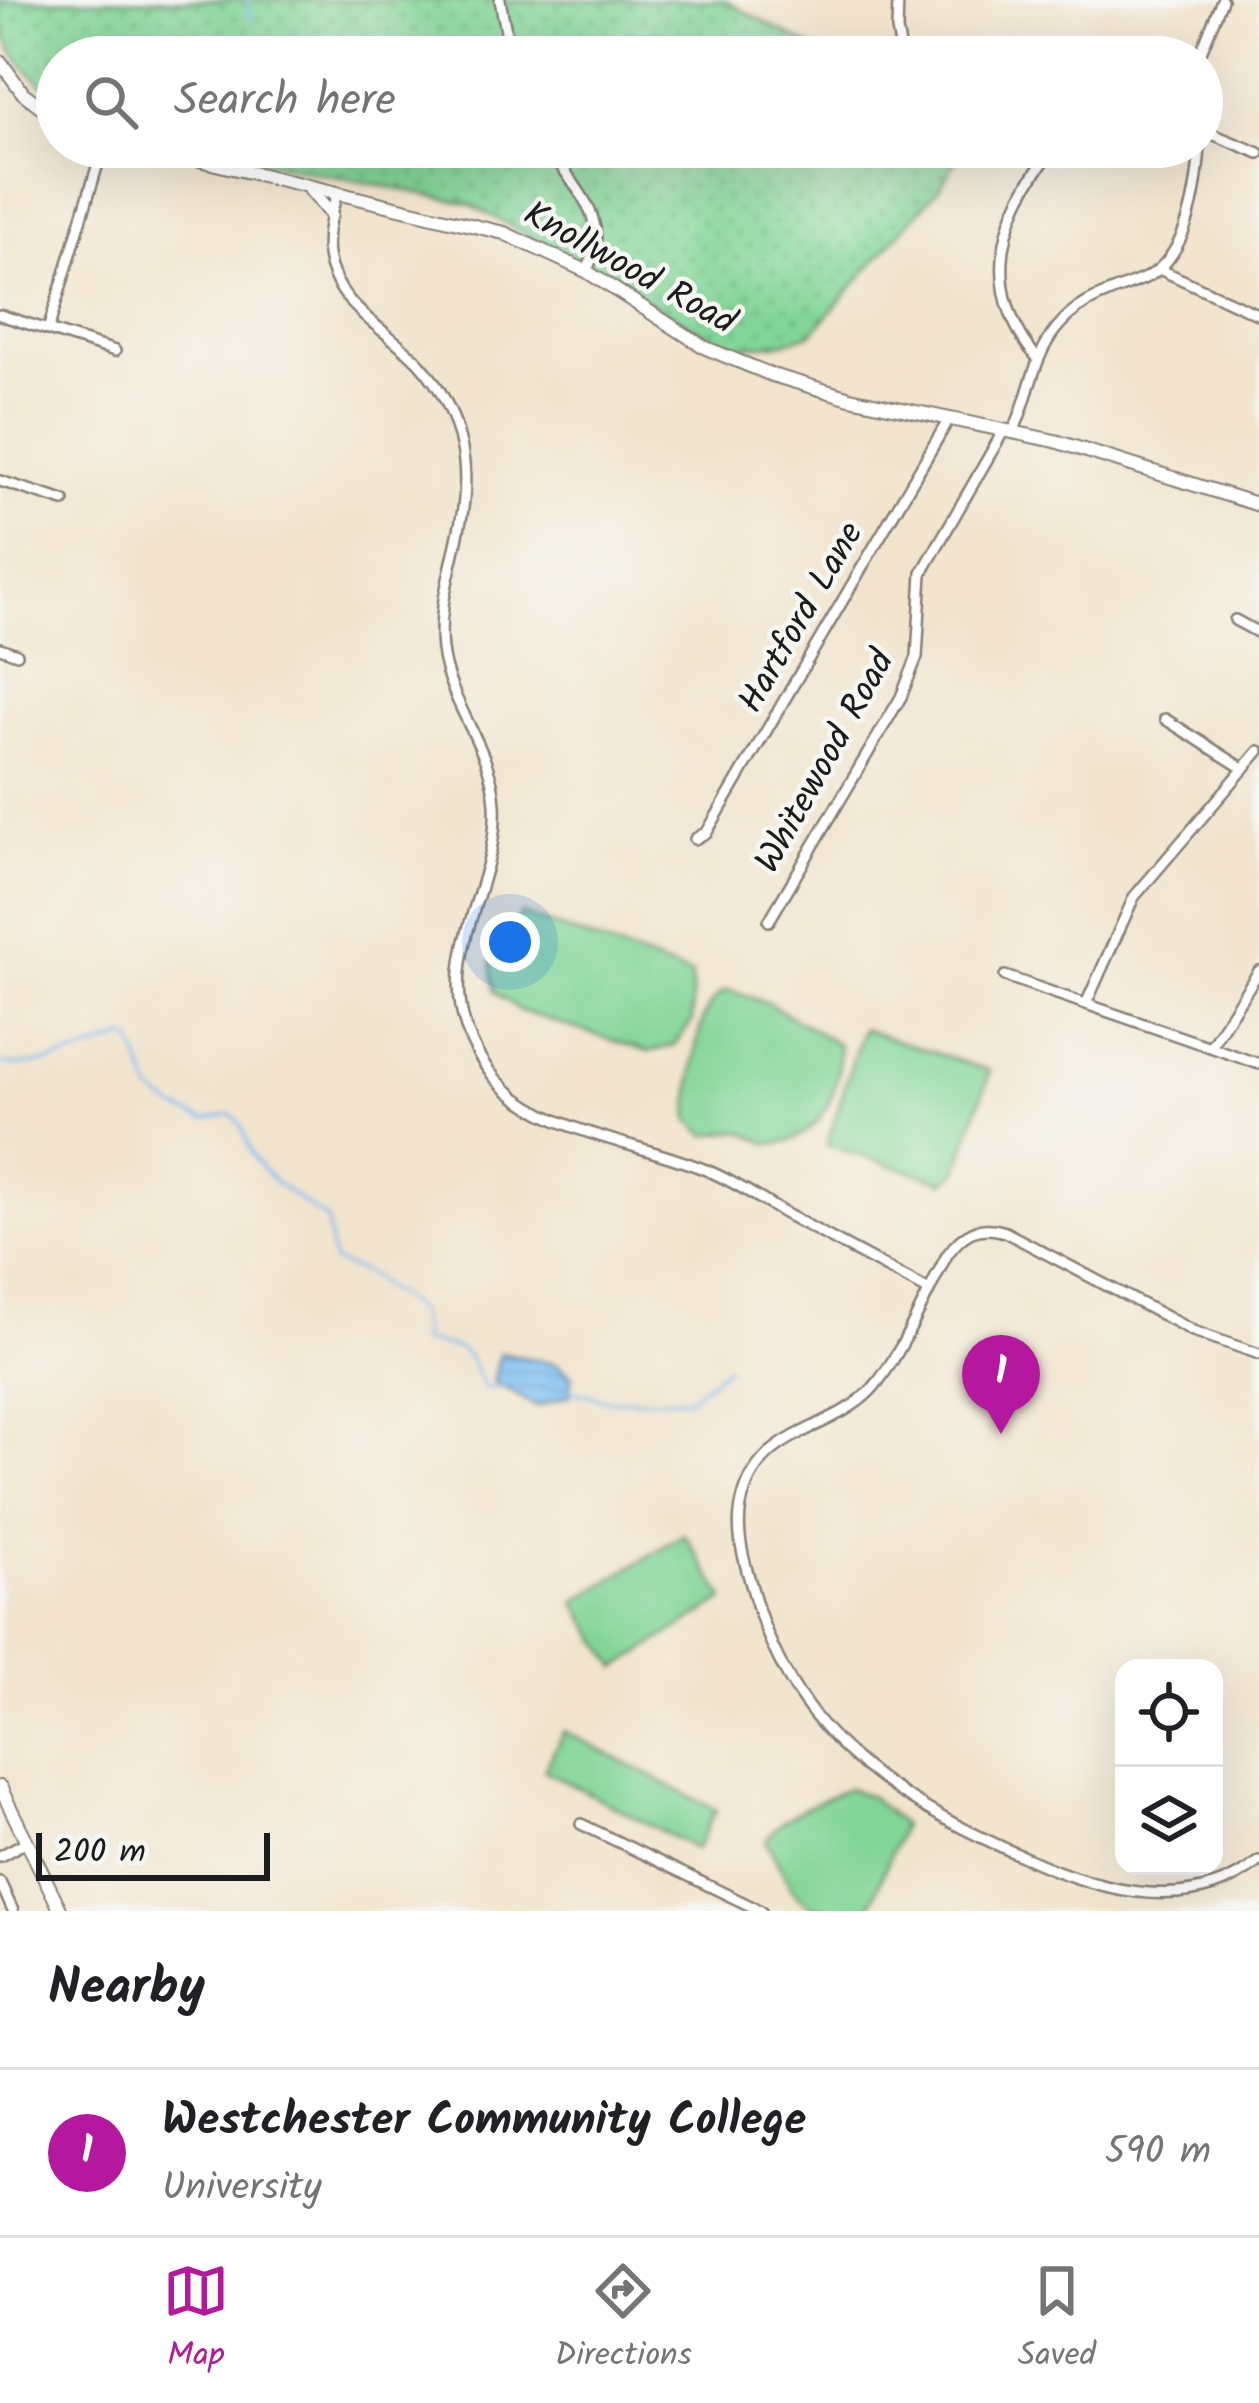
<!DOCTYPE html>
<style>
body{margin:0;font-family:Kalam,sans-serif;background:#f2f2f2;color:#202124}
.controls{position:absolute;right:36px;bottom:36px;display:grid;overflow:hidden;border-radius:24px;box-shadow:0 12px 48px #0002}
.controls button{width:108px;height:108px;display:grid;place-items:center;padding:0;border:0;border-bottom:3px solid #e0e0e0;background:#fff;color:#202124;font:60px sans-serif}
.scale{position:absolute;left:36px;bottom:30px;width:234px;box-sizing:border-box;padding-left:12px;border:6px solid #1c1c1c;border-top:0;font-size:33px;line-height:42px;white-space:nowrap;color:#1c1c1c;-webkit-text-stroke:9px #f6f6f2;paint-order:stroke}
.you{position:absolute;left:510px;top:942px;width:42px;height:42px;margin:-30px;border:9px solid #fff;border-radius:50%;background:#1a73e8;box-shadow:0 0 0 18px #1a73e833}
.badge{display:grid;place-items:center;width:78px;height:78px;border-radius:50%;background:#b5179e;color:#fff;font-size:39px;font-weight:700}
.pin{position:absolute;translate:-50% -99px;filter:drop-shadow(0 3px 6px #0008)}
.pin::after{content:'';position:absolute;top:63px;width:42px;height:36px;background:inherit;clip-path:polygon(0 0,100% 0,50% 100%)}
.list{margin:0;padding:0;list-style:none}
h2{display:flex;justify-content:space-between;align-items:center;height:156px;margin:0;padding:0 48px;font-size:51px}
h2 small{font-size:39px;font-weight:400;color:#757577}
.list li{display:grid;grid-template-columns:78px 1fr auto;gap:36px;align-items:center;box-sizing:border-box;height:168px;padding:0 48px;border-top:3px solid #e0e0e0}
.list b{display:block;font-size:45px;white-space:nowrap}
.list p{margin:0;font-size:39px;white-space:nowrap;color:#757577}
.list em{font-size:39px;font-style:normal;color:#757577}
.icon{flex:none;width:66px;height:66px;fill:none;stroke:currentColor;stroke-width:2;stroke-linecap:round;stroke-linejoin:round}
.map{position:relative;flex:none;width:1259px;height:1911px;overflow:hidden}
.search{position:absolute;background:#fff;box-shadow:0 12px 48px #0002;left:36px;right:36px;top:36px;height:132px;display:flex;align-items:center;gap:30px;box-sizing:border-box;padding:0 42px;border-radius:66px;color:#757577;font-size:45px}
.sheet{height:324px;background:#fff}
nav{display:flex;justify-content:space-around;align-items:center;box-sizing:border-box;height:168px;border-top:3px solid #e0e0e0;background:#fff;font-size:33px;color:#757577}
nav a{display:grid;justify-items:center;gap:6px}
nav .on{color:#b5179e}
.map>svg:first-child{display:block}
</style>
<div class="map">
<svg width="1259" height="1911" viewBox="0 0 1259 1911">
<defs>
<pattern id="grass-dots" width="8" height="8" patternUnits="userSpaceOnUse" patternTransform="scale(3)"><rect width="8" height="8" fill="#82d597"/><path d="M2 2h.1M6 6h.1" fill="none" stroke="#70b682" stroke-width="1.8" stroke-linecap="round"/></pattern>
<pattern id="water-rules" width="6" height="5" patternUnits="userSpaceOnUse" patternTransform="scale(3)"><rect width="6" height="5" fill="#7cbef2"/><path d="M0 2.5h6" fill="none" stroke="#6ba3cf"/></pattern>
</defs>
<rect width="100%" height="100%" fill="#f6f6f2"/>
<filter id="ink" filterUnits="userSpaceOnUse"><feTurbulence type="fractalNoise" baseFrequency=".00833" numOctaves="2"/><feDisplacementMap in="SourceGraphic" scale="24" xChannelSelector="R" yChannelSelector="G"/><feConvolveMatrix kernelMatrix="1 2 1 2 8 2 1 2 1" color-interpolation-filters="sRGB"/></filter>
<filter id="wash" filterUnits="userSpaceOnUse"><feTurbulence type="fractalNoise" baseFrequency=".004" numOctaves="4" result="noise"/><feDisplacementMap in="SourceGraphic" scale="48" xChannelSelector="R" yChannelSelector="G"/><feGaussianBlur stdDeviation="2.7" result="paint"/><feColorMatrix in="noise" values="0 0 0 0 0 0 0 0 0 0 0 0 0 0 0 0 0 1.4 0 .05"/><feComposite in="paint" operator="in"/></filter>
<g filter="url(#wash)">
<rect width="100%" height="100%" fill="#f2e4cd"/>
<!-- grass -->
<path fill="url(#grass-dots)" stroke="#4f785a" stroke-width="3" d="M 0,0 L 724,0 L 829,57 L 57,57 L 57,98 C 23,66 0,50 0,0 Z
M 191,147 L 964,147 L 940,187 L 812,333 L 784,343 L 731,347 L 468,203 Z"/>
<!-- pitch -->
<path fill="#82d597" stroke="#4f785a" stroke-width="3" d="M 521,914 L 692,975 L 692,1022 L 673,1046 L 649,1052 L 520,1011 L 495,992 C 492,974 488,954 500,938 C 508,928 516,926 521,914 Z
M 729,990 L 768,1003 L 839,1045 C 841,1085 826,1134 780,1143 C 764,1146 757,1137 744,1132 C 734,1129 718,1135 706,1135 L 689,1119 C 692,1087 692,998 729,990 Z
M 862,1029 L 990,1071 L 957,1172 L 945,1182 L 827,1145 Z
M 684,1534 L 725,1599 L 617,1668 L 575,1602 Z
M 564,1731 L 716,1810 L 696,1849 L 544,1770 Z
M 848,1788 L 871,1797 L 902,1825 L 868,1911 C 792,1911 801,1903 766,1841 C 779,1815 823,1800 848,1788 Z"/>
<!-- water -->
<path fill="url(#water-rules)" stroke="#4c6d87" stroke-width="3" d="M 500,1353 L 556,1363 L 572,1376 L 570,1395 L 537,1407 L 493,1381 Z"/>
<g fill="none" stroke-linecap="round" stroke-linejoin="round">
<!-- stream -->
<path stroke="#7cbef2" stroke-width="3" d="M 247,0 L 250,17 L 254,20
M 0,1063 C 34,1072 92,1051 125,1038 L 132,1040 L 152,1092 L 175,1108 L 204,1120 L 231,1114 C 249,1130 243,1138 253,1156 C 268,1183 304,1201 327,1220 L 333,1261 C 344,1267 351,1267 361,1271 C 371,1274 377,1283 386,1289 C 409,1304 427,1310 420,1340 C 432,1345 447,1343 459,1349 C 475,1357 475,1378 487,1389 L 503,1387
M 570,1390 L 608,1400 L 689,1398 L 727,1367"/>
</g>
</g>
<g filter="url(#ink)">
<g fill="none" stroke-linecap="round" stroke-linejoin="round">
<defs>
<path id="street" d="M 500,0 L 511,57
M 898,0 L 897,30 L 902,57
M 1199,57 L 1222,0
M 1202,130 L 1259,153
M 548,147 C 574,188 615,222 586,271
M 337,193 C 331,214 325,233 328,255 C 336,308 387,328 420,364 C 440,386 454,414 461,444 C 478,519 434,582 442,650 C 449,705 492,748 495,804 C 499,871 453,932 460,1000 C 464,1038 486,1076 518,1099 C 571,1137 652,1146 713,1173 C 738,1184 760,1199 784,1213 C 832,1239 880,1264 928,1290
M 1159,269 L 1259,315
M 0,315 L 115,351
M 48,330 L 103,147
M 1038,359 C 979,290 1000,209 1056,147
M 1013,432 C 1029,399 1032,359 1056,329 C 1080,299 1110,293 1143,279 C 1188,260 1197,189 1200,147
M 0,481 L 64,501
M 1235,620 L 1259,633
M 0,648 L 17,654
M 1165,719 L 1244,769
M 695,839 L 707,832 L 949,419
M 769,921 L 901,697 L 917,657 L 922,573 L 1004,430
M 1005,976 L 1259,1064
M 1086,1004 L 1134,897 L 1259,751
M 1210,1047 L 1259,971
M 1259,1354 L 1193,1331 L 1005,1232 C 978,1223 962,1234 947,1255 C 927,1293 899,1360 871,1390 C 827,1435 756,1428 741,1506 C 735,1537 746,1566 754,1595 C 797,1746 906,1806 1040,1864 C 1115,1896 1198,1911 1259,1861
M 581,1824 L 761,1911
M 0,1856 L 26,1842
M 0,1882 L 13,1911"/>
<path id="secondary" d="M 0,61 L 23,93 L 57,119
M 145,147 L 504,233 L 586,271 L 706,348 L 772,375 L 850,398 L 1055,441 L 1259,505
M 307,186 L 331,215
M 0,1787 L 61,1911"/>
</defs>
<!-- street casing -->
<use href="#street" stroke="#878074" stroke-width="14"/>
<!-- secondary casing -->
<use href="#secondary" stroke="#878074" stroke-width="16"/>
<!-- street -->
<use href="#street" stroke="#fff" stroke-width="9"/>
<!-- secondary -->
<use href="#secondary" stroke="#fff" stroke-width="12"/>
</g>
</g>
<g text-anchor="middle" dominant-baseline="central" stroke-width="9" stroke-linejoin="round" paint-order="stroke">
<!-- street labels -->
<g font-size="36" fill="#1c1c1c" stroke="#f6f6f2">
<text transform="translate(629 269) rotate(29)">Knollwood Road</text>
<text transform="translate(802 618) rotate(-60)">Hartford Lane</text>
<text transform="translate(826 762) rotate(-61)">Whitewood Road</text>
</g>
</g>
</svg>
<div class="controls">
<button><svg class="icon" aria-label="locate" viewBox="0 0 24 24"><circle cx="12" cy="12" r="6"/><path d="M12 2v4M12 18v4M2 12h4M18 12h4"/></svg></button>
<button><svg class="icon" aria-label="layers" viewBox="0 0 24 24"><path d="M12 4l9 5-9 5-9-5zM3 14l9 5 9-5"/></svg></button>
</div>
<div class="scale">200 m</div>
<div class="you"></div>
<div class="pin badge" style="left:1001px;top:1434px">1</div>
<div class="search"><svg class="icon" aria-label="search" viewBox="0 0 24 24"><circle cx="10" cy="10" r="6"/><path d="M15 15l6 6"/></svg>Search here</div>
</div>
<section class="sheet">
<h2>Nearby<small></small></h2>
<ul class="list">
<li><span class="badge">1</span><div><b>Westchester Community College</b><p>University</p></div><em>590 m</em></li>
</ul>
</section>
<nav>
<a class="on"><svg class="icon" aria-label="map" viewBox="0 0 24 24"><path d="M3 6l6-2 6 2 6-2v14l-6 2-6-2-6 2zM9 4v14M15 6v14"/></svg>Map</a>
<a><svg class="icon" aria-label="directions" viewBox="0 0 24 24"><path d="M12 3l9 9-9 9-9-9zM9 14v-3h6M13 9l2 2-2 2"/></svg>Directions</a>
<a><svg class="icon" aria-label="saved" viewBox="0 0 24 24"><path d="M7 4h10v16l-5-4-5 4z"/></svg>Saved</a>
</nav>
